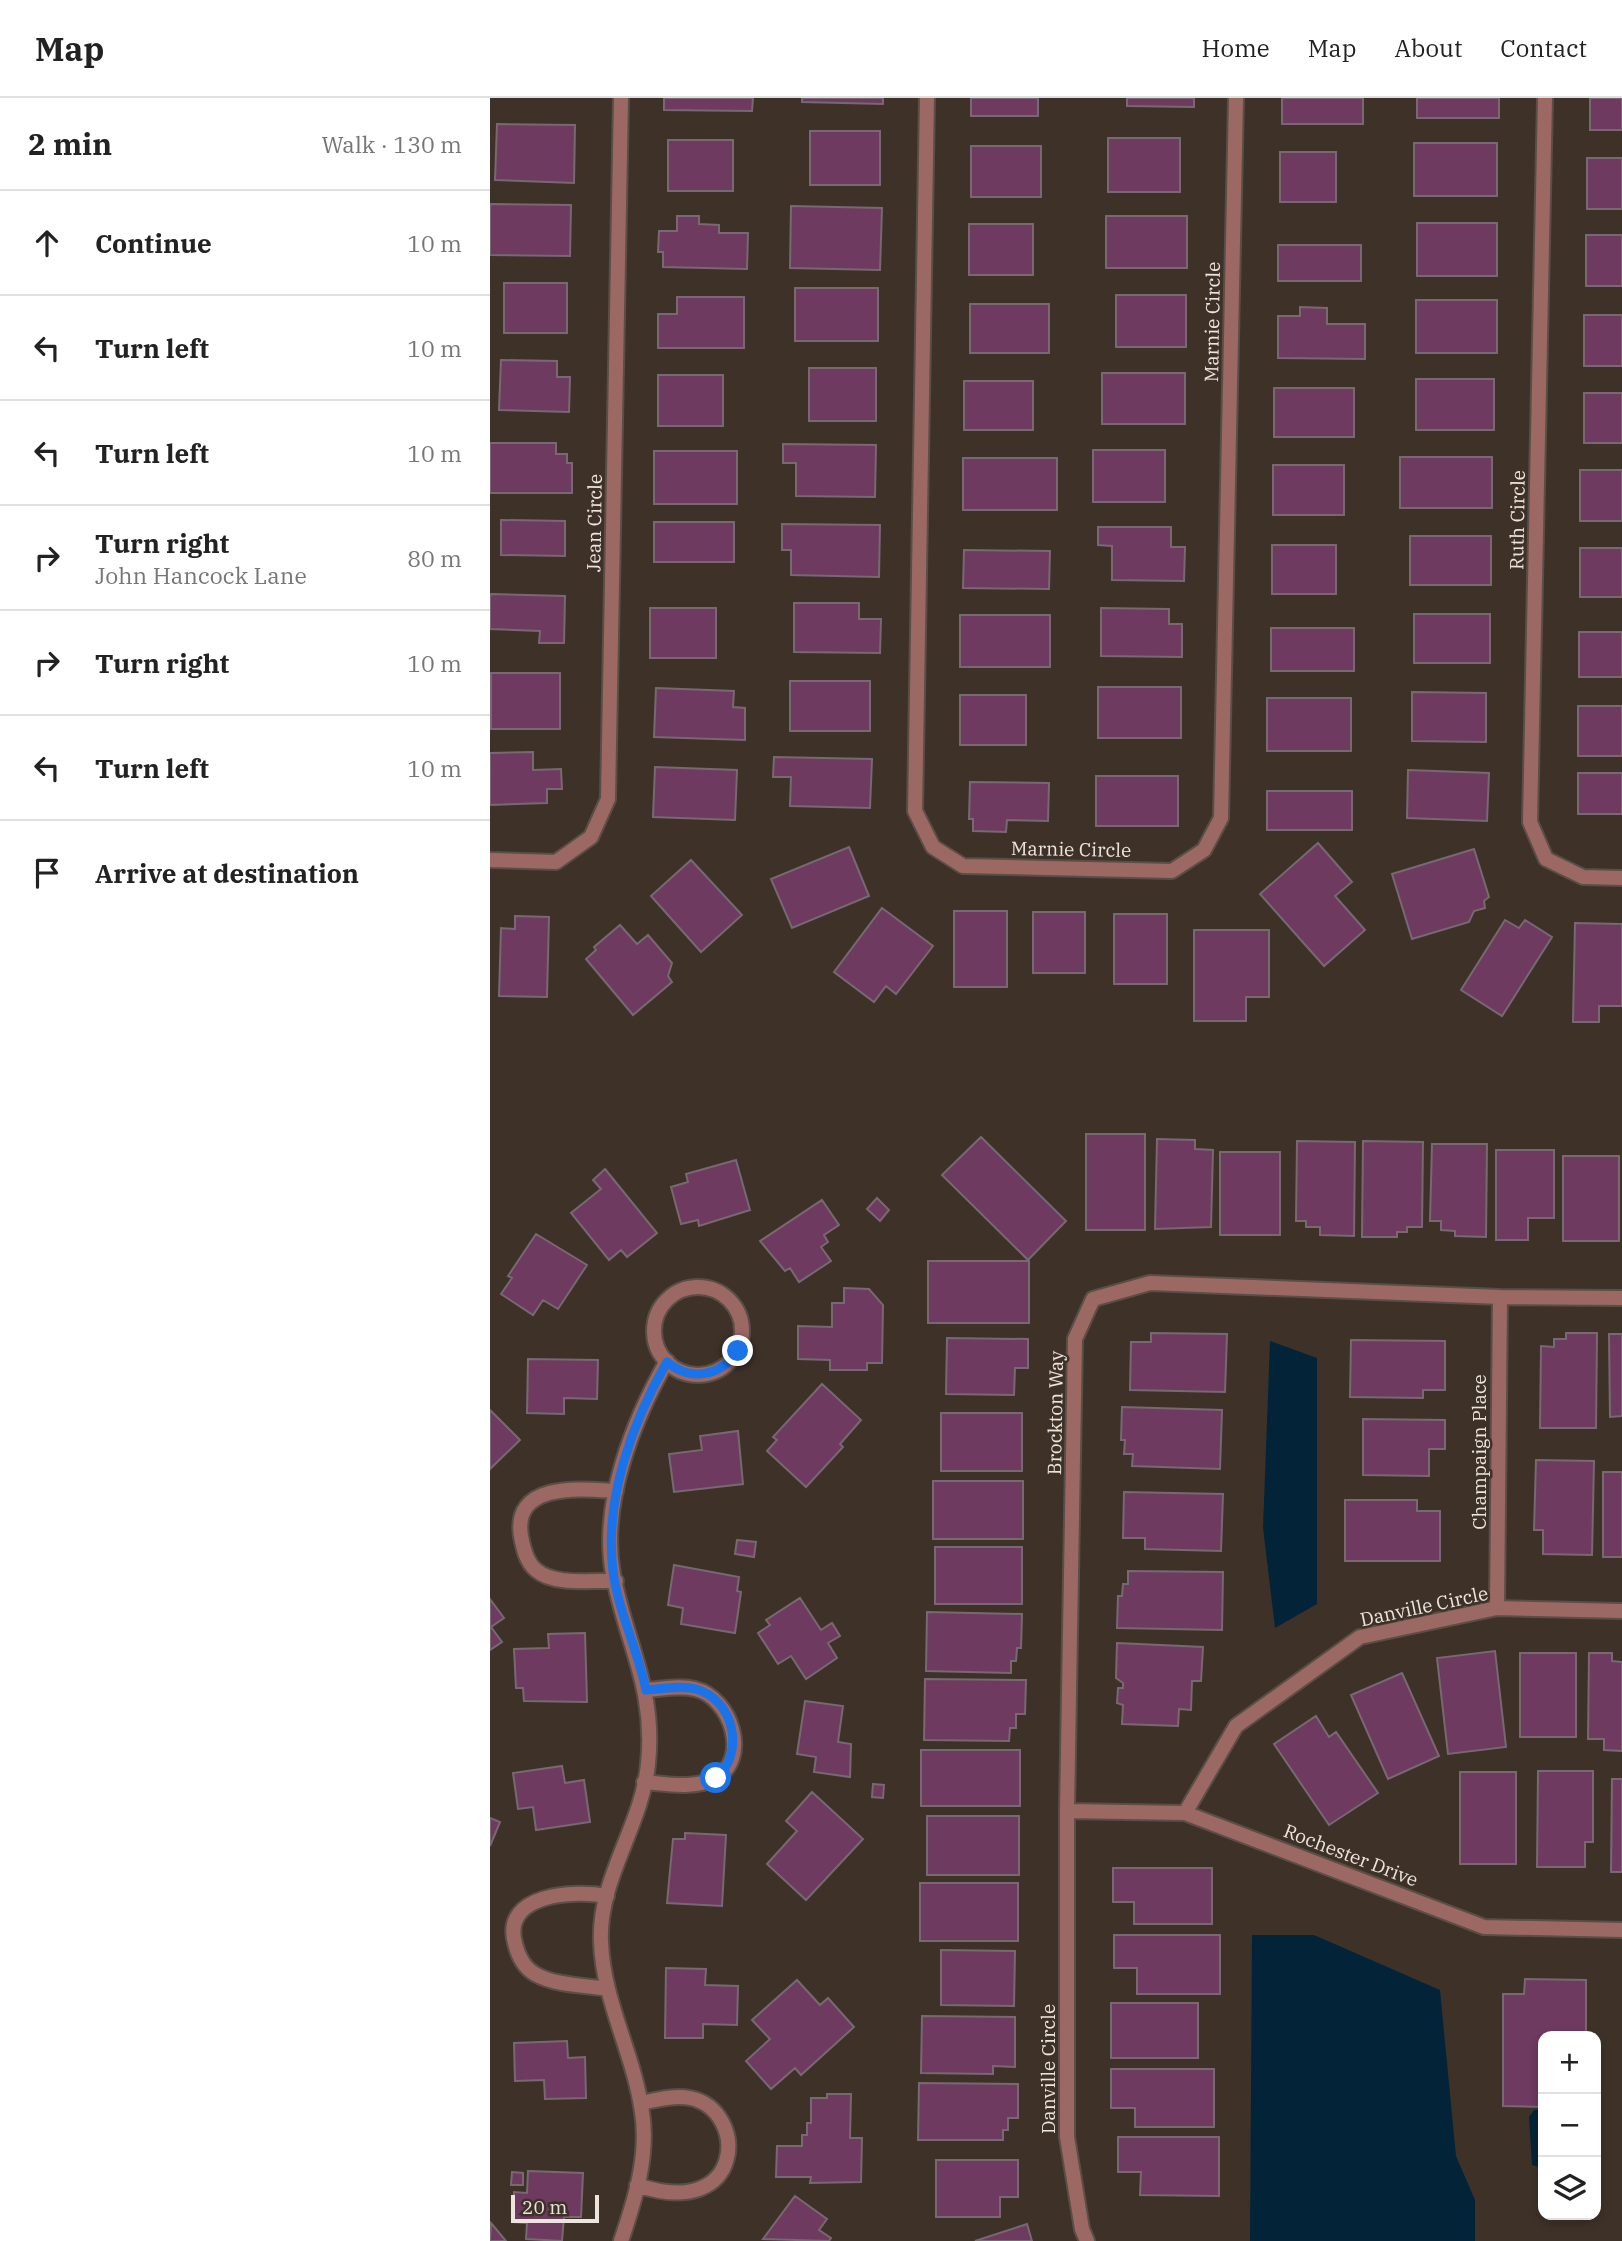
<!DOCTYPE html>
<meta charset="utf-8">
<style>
body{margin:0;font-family:"IBM Plex Serif",serif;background:#f2f2f2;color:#222}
.controls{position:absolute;right:21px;bottom:21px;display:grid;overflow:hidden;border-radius:14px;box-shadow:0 4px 10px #0003}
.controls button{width:63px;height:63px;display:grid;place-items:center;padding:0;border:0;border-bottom:2px solid #e0e0e0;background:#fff;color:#222;font:35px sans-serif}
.scale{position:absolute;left:21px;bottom:18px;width:88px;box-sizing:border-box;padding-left:7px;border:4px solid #ece4de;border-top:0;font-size:19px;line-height:24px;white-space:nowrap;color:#ece4de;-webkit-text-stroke:5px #3e3228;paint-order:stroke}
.stop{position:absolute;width:21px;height:21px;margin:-16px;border:5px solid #1a73e8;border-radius:50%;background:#fff}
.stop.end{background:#1a73e8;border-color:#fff;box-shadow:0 2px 7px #0008}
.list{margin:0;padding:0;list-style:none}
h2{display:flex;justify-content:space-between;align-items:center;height:91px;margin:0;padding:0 28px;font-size:30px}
h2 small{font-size:23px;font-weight:400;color:#767676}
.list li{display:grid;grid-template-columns:46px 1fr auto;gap:21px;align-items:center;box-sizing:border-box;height:105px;padding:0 28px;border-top:2px solid #e0e0e0}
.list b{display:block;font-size:26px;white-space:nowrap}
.list p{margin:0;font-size:23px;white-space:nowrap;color:#767676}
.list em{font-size:23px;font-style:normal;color:#767676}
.icon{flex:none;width:38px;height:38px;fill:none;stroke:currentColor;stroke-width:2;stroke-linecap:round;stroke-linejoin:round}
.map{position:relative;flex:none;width:1132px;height:2143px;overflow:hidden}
header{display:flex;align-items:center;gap:42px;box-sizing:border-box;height:98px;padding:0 35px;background:#fff;border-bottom:2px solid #e0e0e0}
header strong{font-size:33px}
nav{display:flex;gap:38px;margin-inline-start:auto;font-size:24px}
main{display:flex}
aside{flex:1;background:#fff}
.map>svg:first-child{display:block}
</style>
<header>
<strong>Map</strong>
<nav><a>Home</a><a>Map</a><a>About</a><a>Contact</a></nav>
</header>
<main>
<aside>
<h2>2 min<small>Walk · 130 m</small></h2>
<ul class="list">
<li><svg class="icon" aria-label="ahead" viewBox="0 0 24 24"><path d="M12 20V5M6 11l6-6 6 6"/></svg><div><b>Continue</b></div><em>10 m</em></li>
<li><svg class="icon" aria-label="left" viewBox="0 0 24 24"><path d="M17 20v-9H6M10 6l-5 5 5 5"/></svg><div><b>Turn left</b></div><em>10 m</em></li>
<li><svg class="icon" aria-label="left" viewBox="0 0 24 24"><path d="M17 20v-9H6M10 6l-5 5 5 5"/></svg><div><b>Turn left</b></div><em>10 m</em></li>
<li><svg class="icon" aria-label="right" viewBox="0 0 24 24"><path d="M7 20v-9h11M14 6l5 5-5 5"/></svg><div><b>Turn right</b><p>John Hancock Lane</p></div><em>80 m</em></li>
<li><svg class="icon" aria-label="right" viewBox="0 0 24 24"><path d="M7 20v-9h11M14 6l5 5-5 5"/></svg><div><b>Turn right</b></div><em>10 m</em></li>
<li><svg class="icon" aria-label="left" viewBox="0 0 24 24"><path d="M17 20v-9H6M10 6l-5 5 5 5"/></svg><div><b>Turn left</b></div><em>10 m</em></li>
<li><svg class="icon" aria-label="arrive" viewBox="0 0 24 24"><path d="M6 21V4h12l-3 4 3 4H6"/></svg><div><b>Arrive at destination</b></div></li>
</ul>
</aside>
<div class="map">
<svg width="1132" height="2143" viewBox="0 0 1132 2143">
<rect width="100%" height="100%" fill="#3e3228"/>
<!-- water -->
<path fill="#032438" d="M 780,1243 L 827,1260 L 827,1506 L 785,1530 L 773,1430 Z
M 762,1837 L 824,1837 L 950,1892 L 966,2058 L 985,2102 L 985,2143 L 760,2143 Z
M 1044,2012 L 1053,2012 L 1053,2070 L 1042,2067 L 1039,2019 Z"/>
<!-- building -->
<path fill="#6e3a5f" stroke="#776872" stroke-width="2" d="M 174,0 L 263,0 L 262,13 L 174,12 Z
M 312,0 L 393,0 L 393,6 L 312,4 Z
M 481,0 L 548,0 L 548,18 L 481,18 Z
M 637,0 L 704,0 L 704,9 L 637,8 Z
M 792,0 L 873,0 L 873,26 L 792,26 Z
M 927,0 L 1009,0 L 1009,20 L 927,20 Z
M 1100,0 L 1132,0 L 1132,32 L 1100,32 Z
M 7,26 L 85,27 L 84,85 L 5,82 Z
M 320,33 L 390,33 L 390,87 L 320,87 Z
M 618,40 L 690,40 L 690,94 L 618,94 Z
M 178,42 L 243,42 L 243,93 L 178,93 Z
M 924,45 L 1007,45 L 1007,98 L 924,98 Z
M 481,48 L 551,48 L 551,99 L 481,99 Z
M 790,54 L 846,54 L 846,104 L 790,104 Z
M 1097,60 L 1132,60 L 1132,111 L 1097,111 Z
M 0,106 L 81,107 L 80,158 L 0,157 Z
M 301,108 L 392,110 L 390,172 L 300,170 Z
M 187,118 L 209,118 L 209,126 L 229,127 L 229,135 L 258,135 L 257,171 L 173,169 L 173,154 L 168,154 L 169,133 L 187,133 Z
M 616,118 L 697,118 L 697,170 L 616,170 Z
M 927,125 L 1007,125 L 1007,178 L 927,178 Z
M 479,126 L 543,126 L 543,177 L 479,177 Z
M 1096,137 L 1132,137 L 1132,188 L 1096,188 Z
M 788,147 L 871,147 L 871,183 L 788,183 Z
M 14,185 L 77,185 L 77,235 L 14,235 Z
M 305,190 L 388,190 L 388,243 L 305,243 Z
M 626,197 L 696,197 L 696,249 L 626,249 Z
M 187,199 L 254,199 L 254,250 L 168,250 L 168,216 L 187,216 Z
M 926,202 L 1007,202 L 1007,255 L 926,255 Z
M 480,206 L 559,206 L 559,255 L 480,255 Z
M 810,209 L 837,210 L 837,226 L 875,226 L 875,261 L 788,260 L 788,218 L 810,218 Z
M 1094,217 L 1132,217 L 1132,268 L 1094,268 Z
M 11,262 L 67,263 L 67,279 L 80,279 L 79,314 L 9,312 Z
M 319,270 L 386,270 L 386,323 L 319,323 Z
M 612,275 L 695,275 L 695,326 L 612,326 Z
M 168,277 L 233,277 L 233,328 L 168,328 Z
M 926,281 L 1004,281 L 1004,332 L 926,332 Z
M 474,283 L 543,283 L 543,332 L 474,332 Z
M 784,290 L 864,290 L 864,339 L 784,339 Z
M 1094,295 L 1132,295 L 1132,345 L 1094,345 Z
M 0,345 L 66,345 L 66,356 L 77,356 L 77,365 L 82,365 L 82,395 L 0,395 Z
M 293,346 L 386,347 L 385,399 L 306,398 L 306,365 L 293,365 Z
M 603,352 L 675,352 L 675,404 L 603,404 Z
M 164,353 L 247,353 L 247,406 L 164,406 Z
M 910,359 L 1002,359 L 1002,410 L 910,410 Z
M 473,360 L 567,360 L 567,412 L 473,412 Z
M 783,367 L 854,367 L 854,417 L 783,417 Z
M 1090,372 L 1132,372 L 1132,423 L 1090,423 Z
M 11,422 L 75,423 L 75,458 L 11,457 Z
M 164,424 L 244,424 L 244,464 L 164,464 Z
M 292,426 L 390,427 L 389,479 L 301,477 L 301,452 L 292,452 Z
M 608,429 L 681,429 L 681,449 L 695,449 L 694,483 L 622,482 L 622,448 L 608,447 Z
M 920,438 L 1001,438 L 1001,487 L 920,487 Z
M 782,447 L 846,447 L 846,496 L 782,496 Z
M 1090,450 L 1132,450 L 1132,499 L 1090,499 Z
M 474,452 L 560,453 L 559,491 L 473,490 Z
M 0,496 L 75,498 L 74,545 L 49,545 L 50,533 L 0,531 Z
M 304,505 L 369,505 L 369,521 L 391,521 L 390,555 L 304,554 Z
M 160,510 L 226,510 L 226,560 L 160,560 Z
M 611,510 L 679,511 L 679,526 L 692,526 L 692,559 L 611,558 Z
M 924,516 L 1000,516 L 1000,565 L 924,565 Z
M 470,517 L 560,517 L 560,569 L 470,569 Z
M 781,530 L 864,530 L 864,573 L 781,573 Z
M 1089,534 L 1132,534 L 1132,579 L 1089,579 Z
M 1,575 L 70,575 L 70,631 L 1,631 Z
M 300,583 L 380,583 L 380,633 L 300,633 Z
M 608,589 L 691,589 L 691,640 L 608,640 Z
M 166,590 L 244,593 L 243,609 L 255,610 L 255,642 L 164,639 Z
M 922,594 L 996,595 L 996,644 L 922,643 Z
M 470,597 L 536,597 L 536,647 L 470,647 Z
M 777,600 L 861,600 L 861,653 L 777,653 Z
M 1088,608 L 1132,608 L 1132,658 L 1088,658 Z
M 43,654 L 43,672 L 71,671 L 72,691 L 57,691 L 57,705 L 0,707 L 0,655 Z
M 284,659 L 382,661 L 380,710 L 300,708 L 301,679 L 283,679 Z
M 165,669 L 247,672 L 245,722 L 163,719 Z
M 918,672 L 999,675 L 997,723 L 917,720 Z
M 1088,675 L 1132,675 L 1132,716 L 1088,716 Z
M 606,678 L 688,678 L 688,728 L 606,728 Z
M 480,684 L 559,685 L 558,723 L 517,722 L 516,734 L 483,733 L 483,721 L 479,721 Z
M 777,693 L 862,693 L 862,732 L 777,732 Z
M 828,745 L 862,784 L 845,798 L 875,832 L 834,868 L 770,796 Z
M 359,749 L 379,798 L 302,830 L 281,781 Z
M 984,751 L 999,799 L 994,803 L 995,810 L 984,813 L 979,824 L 922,841 L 902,776 Z
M 201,762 L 252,817 L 211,854 L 161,798 Z
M 392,810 L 443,848 L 406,896 L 396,888 L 384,904 L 344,874 Z
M 464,813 L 517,813 L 517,889 L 464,889 Z
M 543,814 L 595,814 L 595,875 L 543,875 Z
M 624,816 L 677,816 L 677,886 L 624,886 Z
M 25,818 L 59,819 L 57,899 L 9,898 L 11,830 L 25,831 Z
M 1015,822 L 1029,830 L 1035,822 L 1062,839 L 1012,918 L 971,892 Z
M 1085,825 L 1132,826 L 1132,908 L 1109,908 L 1109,924 L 1083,924 Z
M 130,827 L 147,846 L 158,837 L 182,865 L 178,878 L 182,884 L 143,917 L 96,861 L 106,852 L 104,849 Z
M 704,832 L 779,832 L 779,899 L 756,899 L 756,923 L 704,923 Z
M 596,1036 L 655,1036 L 655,1132 L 596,1132 Z
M 491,1039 L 576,1123 L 538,1162 L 452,1077 Z
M 667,1041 L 705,1042 L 705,1051 L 723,1052 L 721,1129 L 665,1131 Z
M 807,1043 L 865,1044 L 864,1138 L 830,1137 L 830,1129 L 816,1129 L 816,1123 L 806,1123 Z
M 873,1043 L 933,1044 L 932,1129 L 917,1129 L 917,1134 L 907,1134 L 907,1139 L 872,1139 Z
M 942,1046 L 997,1046 L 996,1139 L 965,1138 L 965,1133 L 951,1132 L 951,1123 L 940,1123 Z
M 1006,1052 L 1064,1052 L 1064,1120 L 1038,1120 L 1038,1142 L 1006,1142 Z
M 730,1054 L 790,1054 L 790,1137 L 730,1137 Z
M 1073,1058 L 1129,1058 L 1129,1143 L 1073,1143 Z
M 246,1062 L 260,1112 L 209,1128 L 208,1122 L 191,1126 L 181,1089 L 198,1084 L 196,1076 Z
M 115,1071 L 167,1135 L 137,1159 L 131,1152 L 119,1162 L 81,1115 L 111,1091 L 103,1082 Z
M 387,1100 L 399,1112 L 390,1123 L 377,1111 Z
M 332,1102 L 349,1127 L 334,1137 L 338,1144 L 331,1149 L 341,1163 L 309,1184 L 300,1170 L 295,1173 L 270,1143 Z
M 46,1136 L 97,1167 L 68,1211 L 53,1202 L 43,1217 L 11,1196 L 22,1180 L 18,1178 Z
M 438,1163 L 539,1163 L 539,1225 L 438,1225 Z
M 354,1190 L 379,1191 L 393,1207 L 392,1265 L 377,1265 L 377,1272 L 340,1272 L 340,1262 L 308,1261 L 308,1228 L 342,1229 L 342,1205 L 354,1205 Z
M 661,1235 L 737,1236 L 735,1294 L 640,1292 L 641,1244 L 661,1244 Z
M 1076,1235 L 1107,1235 L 1106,1330 L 1050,1330 L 1051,1248 L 1064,1249 L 1064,1241 L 1076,1241 Z
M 1119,1236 L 1132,1236 L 1132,1318 L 1120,1319 Z
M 457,1240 L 538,1241 L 538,1270 L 525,1270 L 524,1297 L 456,1296 Z
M 861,1242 L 955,1243 L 955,1292 L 933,1292 L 933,1300 L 860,1299 Z
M 38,1261 L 108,1262 L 107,1301 L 74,1300 L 74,1316 L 37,1315 Z
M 332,1286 L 371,1322 L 350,1346 L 353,1349 L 316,1389 L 277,1353 L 287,1342 L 283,1339 Z
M 632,1309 L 732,1312 L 730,1371 L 642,1368 L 643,1356 L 634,1356 L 635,1342 L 631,1342 Z
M 0,1312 L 30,1342 L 0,1371 Z
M 451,1315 L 532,1315 L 532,1373 L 451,1373 Z
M 873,1321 L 955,1322 L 955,1351 L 939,1351 L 939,1378 L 873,1377 Z
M 248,1333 L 253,1386 L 184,1394 L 179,1356 L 212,1352 L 210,1338 Z
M 1046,1362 L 1104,1363 L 1102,1457 L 1053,1456 L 1053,1432 L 1044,1432 Z
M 1113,1374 L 1132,1374 L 1132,1459 L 1113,1459 Z
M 443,1383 L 533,1383 L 533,1441 L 443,1441 Z
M 634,1394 L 733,1396 L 731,1453 L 655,1451 L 655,1440 L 633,1440 Z
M 855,1402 L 927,1402 L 927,1413 L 950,1413 L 950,1463 L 855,1463 Z
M 247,1442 L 266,1444 L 264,1459 L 245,1456 Z
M 445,1449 L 532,1449 L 532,1506 L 445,1506 Z
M 184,1467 L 249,1479 L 247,1493 L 251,1494 L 245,1535 L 191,1526 L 193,1510 L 178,1507 Z
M 638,1473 L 733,1474 L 732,1532 L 627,1530 L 628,1498 L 632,1498 L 633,1486 L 638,1486 Z
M 310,1500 L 331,1532 L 342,1525 L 350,1538 L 338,1545 L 347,1560 L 316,1581 L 301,1558 L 288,1566 L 268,1535 L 280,1527 L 276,1522 Z
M 0,1501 L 14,1520 L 1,1529 L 12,1544 L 0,1552 Z
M 437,1514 L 532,1516 L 531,1550 L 527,1550 L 526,1563 L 521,1563 L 521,1575 L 436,1573 Z
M 95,1535 L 97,1604 L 34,1603 L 33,1590 L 26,1590 L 24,1551 L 59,1550 L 58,1536 Z
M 627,1545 L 713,1549 L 711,1583 L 702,1583 L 701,1612 L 689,1611 L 688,1628 L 632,1626 L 633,1607 L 627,1605 L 628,1590 L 633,1590 L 633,1585 L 626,1580 Z
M 1005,1553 L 1016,1649 L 958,1656 L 947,1560 Z
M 1030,1555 L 1086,1555 L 1086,1639 L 1030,1639 Z
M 1099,1555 L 1122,1555 L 1122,1563 L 1132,1564 L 1132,1653 L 1114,1652 L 1114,1641 L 1098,1641 Z
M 912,1575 L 949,1658 L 898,1681 L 861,1597 Z
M 435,1581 L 536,1582 L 535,1616 L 526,1616 L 526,1630 L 520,1630 L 519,1643 L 434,1642 Z
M 315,1603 L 353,1608 L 348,1644 L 361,1646 L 360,1679 L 324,1674 L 326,1659 L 307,1656 Z
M 826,1618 L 839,1639 L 846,1634 L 888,1695 L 839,1727 L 784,1646 Z
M 431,1652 L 530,1652 L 530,1708 L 431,1708 Z
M 72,1668 L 75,1685 L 94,1682 L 100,1724 L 46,1732 L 43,1709 L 28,1711 L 23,1675 Z
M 1048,1673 L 1103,1673 L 1103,1744 L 1095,1744 L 1095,1769 L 1047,1769 Z
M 970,1674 L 1026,1674 L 1026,1766 L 970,1766 Z
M 1122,1681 L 1132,1681 L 1132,1774 L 1121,1774 Z
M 383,1686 L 394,1687 L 393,1700 L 382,1699 Z
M 322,1694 L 373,1741 L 316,1802 L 277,1766 L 307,1733 L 296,1723 Z
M 437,1718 L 529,1718 L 529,1777 L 437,1777 Z
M 0,1720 L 10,1724 L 0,1748 Z
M 195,1735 L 236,1737 L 232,1808 L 177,1805 L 183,1741 L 195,1741 Z
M 623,1770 L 722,1770 L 722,1826 L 644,1826 L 644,1804 L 623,1804 Z
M 430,1785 L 528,1785 L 528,1843 L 430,1843 Z
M 624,1837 L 730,1837 L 730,1896 L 647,1896 L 647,1870 L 624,1870 Z
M 451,1852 L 525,1853 L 524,1908 L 451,1907 Z
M 176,1870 L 216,1871 L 215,1887 L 248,1888 L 247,1927 L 213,1926 L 213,1940 L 175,1940 Z
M 1035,1881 L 1096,1882 L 1096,1938 L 1053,1938 L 1053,2009 L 1013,2008 L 1013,1896 L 1034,1896 Z
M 307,1882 L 330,1907 L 338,1900 L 364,1929 L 311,1977 L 305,1970 L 281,1991 L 256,1963 L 280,1941 L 262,1922 Z
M 621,1905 L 708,1905 L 708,1960 L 621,1960 Z
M 432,1918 L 525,1919 L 525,1969 L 503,1968 L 503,1976 L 431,1975 Z
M 77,1943 L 78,1960 L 95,1959 L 96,2000 L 55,2001 L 54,1982 L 25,1983 L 24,1945 Z
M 621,1971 L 724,1971 L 724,2029 L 645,2029 L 645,2010 L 621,2010 Z
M 429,1985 L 528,1986 L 528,2020 L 518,2020 L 518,2032 L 513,2032 L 513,2042 L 428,2042 Z
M 337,1996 L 361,1996 L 360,2040 L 372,2040 L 371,2084 L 320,2085 L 321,2079 L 286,2079 L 287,2048 L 312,2048 L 312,2037 L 317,2037 L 317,2025 L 321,2025 L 321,2000 L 337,2000 Z
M 628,2039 L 729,2039 L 729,2098 L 650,2097 L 651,2074 L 628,2074 Z
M 446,2062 L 528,2062 L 528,2099 L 510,2099 L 510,2119 L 446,2119 Z
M 38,2073 L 93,2075 L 91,2119 L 74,2119 L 72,2143 L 36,2141 L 37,2125 L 23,2124 L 24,2094 L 37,2095 Z
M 22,2074 L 33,2075 L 33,2087 L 21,2087 Z
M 305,2098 L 337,2121 L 329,2132 L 341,2140 L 339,2143 L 273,2141 Z
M 1,2125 L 16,2143 L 0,2143 Z
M 537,2126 L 542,2143 L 485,2143 Z"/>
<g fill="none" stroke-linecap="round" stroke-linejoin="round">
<defs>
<path id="minor" d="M 437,0 L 425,713 L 443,749 L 473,768 L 682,773 L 714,752 L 731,720 L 746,0
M 1055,0 L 1040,724 L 1056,761 L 1093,779 L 1132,780
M 0,762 L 66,764 L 101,739 L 118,701 L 131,0
M164 1233a44 44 0 1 1 88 0a44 44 0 1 1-88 0Z
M 126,1483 C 103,1482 64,1488 46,1472 C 36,1464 33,1449 31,1438 C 22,1383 93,1391 126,1393
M 1007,1510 L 1010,1199
M 154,1684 C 177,1686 203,1691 224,1681 C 262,1662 241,1599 205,1591 C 190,1587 172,1591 156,1592
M 577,1713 L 695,1715 L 994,1829 L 1132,1832
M 695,1715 L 746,1628 L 870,1539 L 1007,1510 L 1132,1513
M 117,1798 C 86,1792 11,1795 25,1845 C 28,1858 33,1869 45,1876 C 66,1888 95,1887 118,1891
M 147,2087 C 256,2124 259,2012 200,2000 C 184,1997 166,2002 151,2005
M 131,2143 C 145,2102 159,2057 152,2014 C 144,1956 113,1903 111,1844 C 108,1781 152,1728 158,1666 C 166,1590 136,1546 123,1476 C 110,1406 143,1323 177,1263
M 597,2143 L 592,2131 L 577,2039 L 577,1713 L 585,1241 L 603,1201 L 660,1185 L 1010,1199 L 1132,1200"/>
</defs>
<!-- minor casing -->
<use href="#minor" stroke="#5a4e45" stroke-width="18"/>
<!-- minor -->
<use href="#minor" stroke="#9b6864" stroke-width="14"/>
</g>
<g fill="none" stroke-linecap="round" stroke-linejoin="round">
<!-- route -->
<path stroke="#1a73e8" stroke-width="9" d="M 226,1680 C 255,1656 245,1602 206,1591 C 191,1587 172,1591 156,1592 C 148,1552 128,1513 123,1473 C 114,1402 142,1324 177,1264 C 201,1284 230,1278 248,1253"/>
</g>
<g text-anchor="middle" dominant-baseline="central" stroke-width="5" stroke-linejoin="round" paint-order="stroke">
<!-- street labels -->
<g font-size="19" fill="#ece4de" stroke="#3e3228">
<text transform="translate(722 224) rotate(-89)">Marnie Circle</text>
<text transform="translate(1027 422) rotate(-89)">Ruth Circle</text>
<text transform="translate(104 425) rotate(-89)">Jean Circle</text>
<text transform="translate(581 751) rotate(1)">Marnie Circle</text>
<text transform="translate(565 1315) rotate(-89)">Brockton Way</text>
<text transform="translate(989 1354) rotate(-90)">Champaign Place</text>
<text transform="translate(934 1508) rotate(-12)">Danville Circle</text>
<text transform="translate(861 1757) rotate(21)">Rochester Drive</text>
<text transform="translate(558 1971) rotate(-90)">Danville Circle</text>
</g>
</g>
</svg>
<div class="controls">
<button>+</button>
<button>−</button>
<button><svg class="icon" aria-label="layers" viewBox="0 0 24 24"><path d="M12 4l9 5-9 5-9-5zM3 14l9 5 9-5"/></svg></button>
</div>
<div class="scale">20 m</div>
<div class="stop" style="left:226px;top:1680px"></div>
<div class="stop end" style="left:248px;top:1253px"></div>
</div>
</main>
